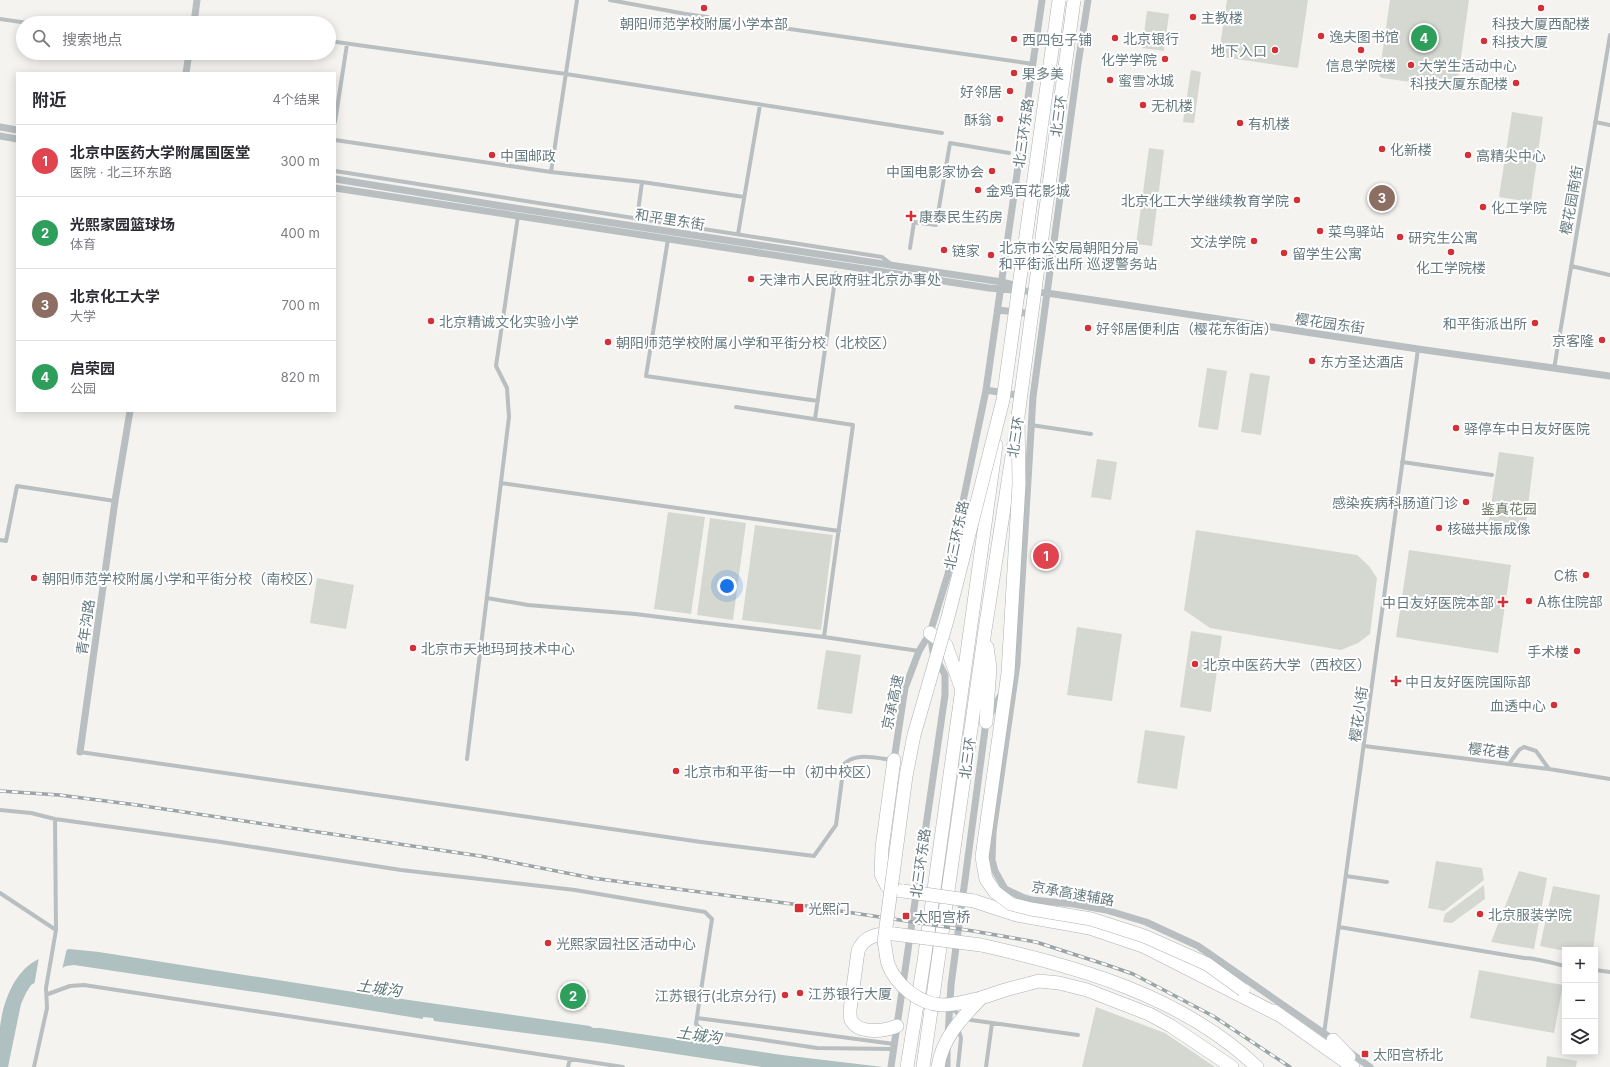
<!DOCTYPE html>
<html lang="zh">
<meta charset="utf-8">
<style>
body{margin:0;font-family:Inter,"Noto Sans SC",sans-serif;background:#f7f7f7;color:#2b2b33}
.controls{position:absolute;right:12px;bottom:12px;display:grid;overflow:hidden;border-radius:0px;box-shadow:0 2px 10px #0003}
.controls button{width:36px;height:36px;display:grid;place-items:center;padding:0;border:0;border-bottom:1px solid #e1e1e2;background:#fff;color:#2b2b33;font:20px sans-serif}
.you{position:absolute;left:727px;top:586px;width:14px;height:14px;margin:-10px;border:3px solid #fff;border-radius:50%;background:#1a73e8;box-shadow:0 0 0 6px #1a73e833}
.badge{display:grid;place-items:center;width:26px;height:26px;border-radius:50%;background:#db2777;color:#fff;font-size:13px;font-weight:700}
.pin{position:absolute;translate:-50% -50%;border:2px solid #fff;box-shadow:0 1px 4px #0006}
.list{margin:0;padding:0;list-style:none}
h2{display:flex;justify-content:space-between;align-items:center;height:52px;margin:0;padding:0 16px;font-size:17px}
h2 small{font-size:13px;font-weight:400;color:#7c7c81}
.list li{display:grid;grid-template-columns:26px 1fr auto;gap:12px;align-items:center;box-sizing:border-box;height:72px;padding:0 16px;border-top:1px solid #e1e1e2}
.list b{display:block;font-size:15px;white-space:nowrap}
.list p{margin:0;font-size:13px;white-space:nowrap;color:#7c7c81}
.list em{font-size:13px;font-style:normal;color:#7c7c81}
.icon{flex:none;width:22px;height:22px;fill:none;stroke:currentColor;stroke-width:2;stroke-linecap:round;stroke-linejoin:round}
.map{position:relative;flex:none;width:1610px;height:1067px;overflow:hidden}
.search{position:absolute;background:#fff;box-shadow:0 2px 10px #0003;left:16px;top:16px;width:320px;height:44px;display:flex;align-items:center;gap:10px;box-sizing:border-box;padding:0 14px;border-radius:22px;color:#7c7c81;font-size:15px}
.panel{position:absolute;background:#fff;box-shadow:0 2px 10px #0003;left:16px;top:72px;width:320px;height:340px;border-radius:0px}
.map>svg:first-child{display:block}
</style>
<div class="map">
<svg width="1610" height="1067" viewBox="0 0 1610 1067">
<rect width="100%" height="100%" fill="#f4f3f0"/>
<!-- green -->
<path fill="#d5d8d0" d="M 1227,0 L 1308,0 L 1298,68 L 1222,57 L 1219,53 Z
M 1390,0 L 1469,0 L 1457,85 L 1453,88 L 1382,78 L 1379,76 Z
M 1147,11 L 1169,14 L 1164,51 L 1142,48 Z
M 1191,70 L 1201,72 L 1194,123 L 1183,122 Z
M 1512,112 L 1543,117 L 1531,202 L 1499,197 Z
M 1149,148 L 1164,150 L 1152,246 L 1136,244 Z
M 1207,368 L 1227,371 L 1218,430 L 1198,427 Z
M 1250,373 L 1270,376 L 1261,435 L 1241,432 Z
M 1499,452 L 1534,457 L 1525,531 L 1488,525 Z
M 1097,459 L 1117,462 L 1111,500 L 1091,497 Z
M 668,512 L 705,517 L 691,614 L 654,609 Z
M 710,518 L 746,523 L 733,620 L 697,615 Z
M 755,525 L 833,535 L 821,630 L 742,620 Z
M 1196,530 L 1357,555 L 1369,566 L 1377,578 L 1370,634 L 1358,643 L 1341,650 L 1210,628 L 1184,610 Z
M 1409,550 L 1511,565 L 1498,653 L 1396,637 Z
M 317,578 L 354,585 L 346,629 L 310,623 Z
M 1077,627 L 1122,634 L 1112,701 L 1067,695 Z
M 1191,631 L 1222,636 L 1211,712 L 1180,707 Z
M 826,650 L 861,655 L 852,714 L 817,709 Z
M 1145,730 L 1185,736 L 1177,789 L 1137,783 Z
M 1436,861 L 1482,868 L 1484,880 L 1444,911 L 1428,908 Z
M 1519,871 L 1547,878 L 1534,949 L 1491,942 Z
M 1484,885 L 1485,899 L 1452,923 L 1443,922 L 1445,914 Z
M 1553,886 L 1600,895 L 1593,950 L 1565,951 L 1540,946 Z
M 1479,970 L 1563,985 L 1554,1033 L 1470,1018 Z
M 561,985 L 589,990 L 586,1007 L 558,1002 Z
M 1096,1007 L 1165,1033 L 1215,1067 L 1082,1067 Z
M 1547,1056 L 1577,1061 L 1576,1067 L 1546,1067 Z"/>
<!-- water -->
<path fill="#afc0c0" d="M 69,949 L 99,952 L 360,993 L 590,1026 L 593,1028 L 600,1028 L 782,1055 L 883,1067 L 762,1067 L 603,1043 L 434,1021 L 433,1018 L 423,1017 L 423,1019 L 275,995 L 74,965 L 66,966 L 31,985 L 26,993 L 21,1004 L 8,1067 L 0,1067 C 0,1054 0,1040 0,1027 C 3,1003 13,974 35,961 C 45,955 58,953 69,949 Z"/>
<!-- pier -->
<path fill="#f4f3f0" d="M 67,948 L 62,970 L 34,986 L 39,957 Z"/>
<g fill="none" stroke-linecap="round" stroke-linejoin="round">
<defs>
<path id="trunk" d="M 930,633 L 946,645 L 961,687
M 986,722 L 990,668 L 987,647
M 894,760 L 882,848 L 881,874 L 887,886 L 900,891
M 974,901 L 1017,915 L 1090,928 L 1143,946 L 1281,1016
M 894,934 C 879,933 864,936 858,951 L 850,1010 C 850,1013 850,1018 851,1020 C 859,1035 885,1031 897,1026
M 981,945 C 1079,967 1182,996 1257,1067
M 981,998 L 1005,990 L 1039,981 L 1059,983 L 1087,990 L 1149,1014 L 1171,1026 L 1232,1067
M 1274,1011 L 1353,1067
M 1333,1040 L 1349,1057
M 907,1067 L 924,961 L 996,445
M 923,1067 L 985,630 L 1015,437"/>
</defs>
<!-- trunk casing -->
<use href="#trunk" stroke="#adb2b4" stroke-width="14"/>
<!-- minor -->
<path stroke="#b9bfc0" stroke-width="4" d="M 610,0 L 686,14 L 1033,64
M 0,19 L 28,23
M 329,41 L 566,74 L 942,133
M 335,122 L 347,44
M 1595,122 L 1610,125
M 335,140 L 551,172 L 642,182 L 744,197
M 335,171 L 882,257 L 891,264
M 551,172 L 577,0
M 637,219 L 642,182
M 738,234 L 760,105
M 668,239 L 646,376 L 818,401
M 910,248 L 914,222 L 936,225 L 950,143 L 1009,153
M 1571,266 L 1610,275
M 1554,369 L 1610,35
M 736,407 L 853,425 L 824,637
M 815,419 L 836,273
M 1031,425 L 1091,434
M 1402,462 L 1492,475
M 501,483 L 839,531
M 0,540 L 6,541 L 17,486 L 115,501
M 487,598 L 528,605 L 635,614 L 692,621 L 824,637 L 919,651
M 1364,746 L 1549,769 L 1610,779
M 80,752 L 701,842 L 814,856 L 836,825 L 844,764 C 857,752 876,758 892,760
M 467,759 L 509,417 L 507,388 L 496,366 L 518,216
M 1509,764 L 1519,750 L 1524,747 L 1536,751 L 1549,769
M 0,810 L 31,813 L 55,819 L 221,842 L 401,870 L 575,890 L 705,912 L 712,919 L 698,1010 L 696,1024 L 703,1031 L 817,1048 L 893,1049
M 1346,876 L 1387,882
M 0,893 L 56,930
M 1339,927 L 1524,958 C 1536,958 1552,963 1565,966
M 1595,970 L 1610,972
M 48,994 L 70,986 L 84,985 L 623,1067
M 953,1010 L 957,1013 L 971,1020 L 1078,1035
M 697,1018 L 894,1044
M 1324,1034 L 1418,349
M 34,1067 L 47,1008 L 46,988 L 56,930 L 55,819
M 568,1067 L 570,1059
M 958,1067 L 961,1038 L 958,1028
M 986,1067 L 992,1023"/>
<!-- tertiary -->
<path stroke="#b9bfc0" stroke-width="7" d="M 1088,0 L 1078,64 L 1033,397 L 1017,664 L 993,832 L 992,860 L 995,871 L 1005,889 L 1022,897 L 1032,900 L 1074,904 L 1106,910 L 1146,922 L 1198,946 L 1335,1041
M 194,23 L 197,0
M 186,73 L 189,53
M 0,127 L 17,130
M 0,136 L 17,139
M 335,179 L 508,207 L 1002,282 L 1021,287
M 335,188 L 989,288 L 1047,293 L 1418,349 L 1610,376
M 998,310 L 1034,314
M 986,390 L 1023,396
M 80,752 L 115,501 L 130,411
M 894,760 L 905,688 L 919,651 L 930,633
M 948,1036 L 951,985 L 986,722 L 1002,693
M 1348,1051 L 1370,1067
M 891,1067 L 945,695 L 945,675 L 933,652 L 930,633 L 948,574 L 986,390 L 1042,0
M 947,1067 L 947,1046"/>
<!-- trunk -->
<use href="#trunk" stroke="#fff" stroke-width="13"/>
<defs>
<path id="rail" d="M 0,791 L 59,795 L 137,805 L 480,856 L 592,878 L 800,905 L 973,931 L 1036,942 L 1110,966 L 1133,974 L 1158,987 L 1213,1016 L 1290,1067"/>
</defs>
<!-- rail casing -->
<use href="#rail" stroke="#9ba4a6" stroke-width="3.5"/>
<!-- rail -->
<use href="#rail" stroke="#fff" stroke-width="2" stroke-dasharray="6" stroke-linecap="butt"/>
<defs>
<path id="trunk-bridge" d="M 1074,0 L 1018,416 L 1019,484 L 1008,673 L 982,857 L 986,879 L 995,892 L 1011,904 L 1031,909 L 1091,919 L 1144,936 L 1207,964 L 1243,990
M 903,891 L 974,901
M 894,934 L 981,945
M 981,998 C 968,1001 955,1005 942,1005 C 919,1004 896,985 888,964 C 886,957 886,949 884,942 L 906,776 L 914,735 L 948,617 L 1003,400 L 1059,0
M 938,1067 C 942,1038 962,1018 981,998"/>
</defs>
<!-- trunk-bridge casing -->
<use href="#trunk-bridge" stroke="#adb2b4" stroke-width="14" stroke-linecap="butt"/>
<!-- trunk-bridge -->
<use href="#trunk-bridge" stroke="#fff" stroke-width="13"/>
</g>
<!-- markers -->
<g fill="#d33137" stroke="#fff" stroke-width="1.5">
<circle cx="704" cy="8" r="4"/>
<circle cx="1541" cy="8" r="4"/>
<circle cx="1193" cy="17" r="4"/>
<circle cx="1321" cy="36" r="4"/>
<circle cx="1115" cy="38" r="4"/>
<circle cx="1014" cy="39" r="4"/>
<circle cx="1484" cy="41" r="4"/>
<circle cx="1275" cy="50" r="4"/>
<circle cx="1361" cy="50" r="4"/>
<circle cx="1165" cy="59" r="4"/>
<circle cx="1411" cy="65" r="4"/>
<circle cx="1014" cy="73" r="4"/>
<circle cx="1110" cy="80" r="4"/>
<circle cx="1516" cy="83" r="4"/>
<circle cx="1010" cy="91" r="4"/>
<circle cx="1143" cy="105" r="4"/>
<circle cx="1000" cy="119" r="4"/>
<circle cx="1240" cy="123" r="4"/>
<circle cx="1382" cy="149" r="4"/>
<circle cx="492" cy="155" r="4"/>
<circle cx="1468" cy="155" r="4"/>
<circle cx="992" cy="171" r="4"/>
<circle cx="978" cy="190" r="4"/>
<circle cx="1297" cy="200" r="4"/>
<circle cx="1483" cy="207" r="4"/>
<path d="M909 210h4v4h4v4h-4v4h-4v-4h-4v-4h4z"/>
<circle cx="1320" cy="231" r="4"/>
<circle cx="1400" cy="237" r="4"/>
<circle cx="1254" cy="241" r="4"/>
<circle cx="944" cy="250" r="4"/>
<circle cx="1451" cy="252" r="4"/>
<circle cx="1284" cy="253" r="4"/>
<circle cx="991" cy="255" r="4"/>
<circle cx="751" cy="279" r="4"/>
<circle cx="431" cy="321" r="4"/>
<circle cx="1535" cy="323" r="4"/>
<circle cx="1088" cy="328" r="4"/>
<circle cx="1602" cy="340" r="4"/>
<circle cx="608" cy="342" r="4"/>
<circle cx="1312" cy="361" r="4"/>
<circle cx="1456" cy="428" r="4"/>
<circle cx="1466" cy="502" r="4"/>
<circle cx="1439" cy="528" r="4"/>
<circle cx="1586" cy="575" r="4"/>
<circle cx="34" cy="578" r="4"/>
<circle cx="1529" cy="601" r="4"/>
<path d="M1501 596h4v4h4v4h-4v4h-4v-4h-4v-4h4z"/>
<circle cx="413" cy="648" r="4"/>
<circle cx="1577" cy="651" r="4"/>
<circle cx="1195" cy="664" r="4"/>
<path d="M1394 675h4v4h4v4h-4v4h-4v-4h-4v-4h4z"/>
<circle cx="1554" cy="705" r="4"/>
<circle cx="676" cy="771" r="4"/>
<rect x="794" y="903" width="10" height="10" rx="2"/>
<circle cx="1480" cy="914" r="4"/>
<rect x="902" y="912" width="8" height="8" rx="2"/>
<circle cx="548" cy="943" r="4"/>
<circle cx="800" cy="993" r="4"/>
<circle cx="785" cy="995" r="4"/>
<rect x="1361" y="1050" width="8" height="8" rx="2"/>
</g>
<g text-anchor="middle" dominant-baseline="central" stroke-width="4" stroke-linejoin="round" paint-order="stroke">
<!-- poi labels -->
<g font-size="14" fill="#667a7f" stroke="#fff" text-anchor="start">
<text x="1201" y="17">主教楼</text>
<text x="704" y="23" text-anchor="middle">朝阳师范学校附属小学本部</text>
<text x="1541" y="23" text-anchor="middle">科技大厦西配楼</text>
<text x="1329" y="36">逸夫图书馆</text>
<text x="1123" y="38">北京银行</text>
<text x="1022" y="39">西四包子铺</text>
<text x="1492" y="41">科技大厦</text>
<text x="1267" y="50" text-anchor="end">地下入口</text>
<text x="1157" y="59" text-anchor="end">化学学院</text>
<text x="1361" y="65" text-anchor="middle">信息学院楼</text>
<text x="1419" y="65">大学生活动中心</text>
<text x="1022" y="73">果多美</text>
<text x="1118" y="80">蜜雪冰城</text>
<text x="1508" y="83" text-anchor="end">科技大厦东配楼</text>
<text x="1002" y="91" text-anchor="end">好邻居</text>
<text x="1151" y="105">无机楼</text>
<text x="992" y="119" text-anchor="end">酥翁</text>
<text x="1248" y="123">有机楼</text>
<text x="1390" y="149">化新楼</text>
<text x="500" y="155">中国邮政</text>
<text x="1476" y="155">高精尖中心</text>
<text x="984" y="171" text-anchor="end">中国电影家协会</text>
<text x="986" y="190">金鸡百花影城</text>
<text x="1289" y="200" text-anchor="end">北京化工大学继续教育学院</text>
<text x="1491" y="207">化工学院</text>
<text x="919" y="216">康泰民生药房</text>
<text x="1328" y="231">菜鸟驿站</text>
<text x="1408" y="237">研究生公寓</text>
<text x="1246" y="241" text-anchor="end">文法学院</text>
<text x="999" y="247">北京市公安局朝阳分局<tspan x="999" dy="16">和平街派出所 巡逻警务站</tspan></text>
<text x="952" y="250">链家</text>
<text x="1292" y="253">留学生公寓</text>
<text x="1451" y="267" text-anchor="middle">化工学院楼</text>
<text x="759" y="279">天津市人民政府驻北京办事处</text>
<text x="439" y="321">北京精诚文化实验小学</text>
<text x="1527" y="323" text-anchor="end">和平街派出所</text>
<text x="1096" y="328">好邻居便利店（樱花东街店）</text>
<text x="1594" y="340" text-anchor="end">京客隆</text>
<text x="616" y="342">朝阳师范学校附属小学和平街分校（北校区）</text>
<text x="1320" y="361">东方圣达酒店</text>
<text x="1464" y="428">驿停车中日友好医院</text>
<text x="1458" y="502" text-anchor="end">感染疾病科肠道门诊</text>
<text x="1447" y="528">核磁共振成像</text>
<text x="1578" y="575" text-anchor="end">C栋</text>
<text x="42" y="578">朝阳师范学校附属小学和平街分校（南校区）</text>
<text x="1537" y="601">A栋住院部</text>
<text x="1494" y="602" text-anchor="end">中日友好医院本部</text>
<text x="421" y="648">北京市天地玛珂技术中心</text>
<text x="1569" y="651" text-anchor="end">手术楼</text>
<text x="1203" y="664">北京中医药大学（西校区）</text>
<text x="1405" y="681">中日友好医院国际部</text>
<text x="1546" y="705" text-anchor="end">血透中心</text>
<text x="684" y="771">北京市和平街一中（初中校区）</text>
<text x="808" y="908">光熙门</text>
<text x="1488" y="914">北京服装学院</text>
<text x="914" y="916">太阳宫桥</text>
<text x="556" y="943">光熙家园社区活动中心</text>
<text x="808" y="993">江苏银行大厦</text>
<text x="777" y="995" text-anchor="end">江苏银行(北京分行)</text>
<text x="1373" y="1054">太阳宫桥北</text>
</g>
<!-- street labels -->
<g font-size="14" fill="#667a7f" stroke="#fff">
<text transform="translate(1058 116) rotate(-82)">北三环</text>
<text transform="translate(1023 133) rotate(-82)">北三环东路</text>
<text transform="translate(1571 200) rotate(-80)">樱花园南街</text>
<text transform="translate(670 219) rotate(9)">和平里东街</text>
<text transform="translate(1330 323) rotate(8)">樱花园东街</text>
<text transform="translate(1015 437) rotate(-81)">北三环</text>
<text transform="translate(956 535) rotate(-78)">北三环东路</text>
<text transform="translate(85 627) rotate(-82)">青年沟路</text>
<text transform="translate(892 702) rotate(-78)">京承高速</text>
<text transform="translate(1358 714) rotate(-82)">樱花小街</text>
<text transform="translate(1489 750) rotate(7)">樱花巷</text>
<text transform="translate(967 758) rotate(-82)">北三环</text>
<text transform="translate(920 863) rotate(-82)">北三环东路</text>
<text transform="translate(1073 893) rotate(10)">京承高速辅路</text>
</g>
<!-- park labels -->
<g font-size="14" fill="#6d7764" stroke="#fff">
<text x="1509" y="508">鉴真花园</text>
</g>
<!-- water labels -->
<g font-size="15" font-style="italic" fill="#5c7676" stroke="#fff">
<text transform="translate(379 988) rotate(8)">土城沟</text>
<text transform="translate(699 1035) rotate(8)">土城沟</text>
</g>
</g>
</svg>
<div class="controls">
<button>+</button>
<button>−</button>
<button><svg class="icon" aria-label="layers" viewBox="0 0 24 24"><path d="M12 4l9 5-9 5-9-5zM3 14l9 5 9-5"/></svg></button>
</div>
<div class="you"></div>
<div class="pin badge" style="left:1046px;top:556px;background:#e0444e">1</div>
<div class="pin badge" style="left:573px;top:996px;background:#2e9e5b">2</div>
<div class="pin badge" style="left:1382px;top:198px;background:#8d6e63">3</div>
<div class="pin badge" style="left:1424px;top:38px;background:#2e9e5b">4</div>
<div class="search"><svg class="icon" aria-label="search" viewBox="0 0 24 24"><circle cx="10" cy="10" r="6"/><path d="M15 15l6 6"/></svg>搜索地点</div>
<section class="panel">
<h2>附近<small>4个结果</small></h2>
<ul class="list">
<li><span class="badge" style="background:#e0444e">1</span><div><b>北京中医药大学附属国医堂</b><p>医院 · 北三环东路</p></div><em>300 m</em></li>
<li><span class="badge" style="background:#2e9e5b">2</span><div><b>光熙家园篮球场</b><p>体育</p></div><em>400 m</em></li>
<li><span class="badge" style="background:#8d6e63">3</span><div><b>北京化工大学</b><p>大学</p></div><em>700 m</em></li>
<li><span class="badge" style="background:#2e9e5b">4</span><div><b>启荣园</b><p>公园</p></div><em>820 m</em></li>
</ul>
</section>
</div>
